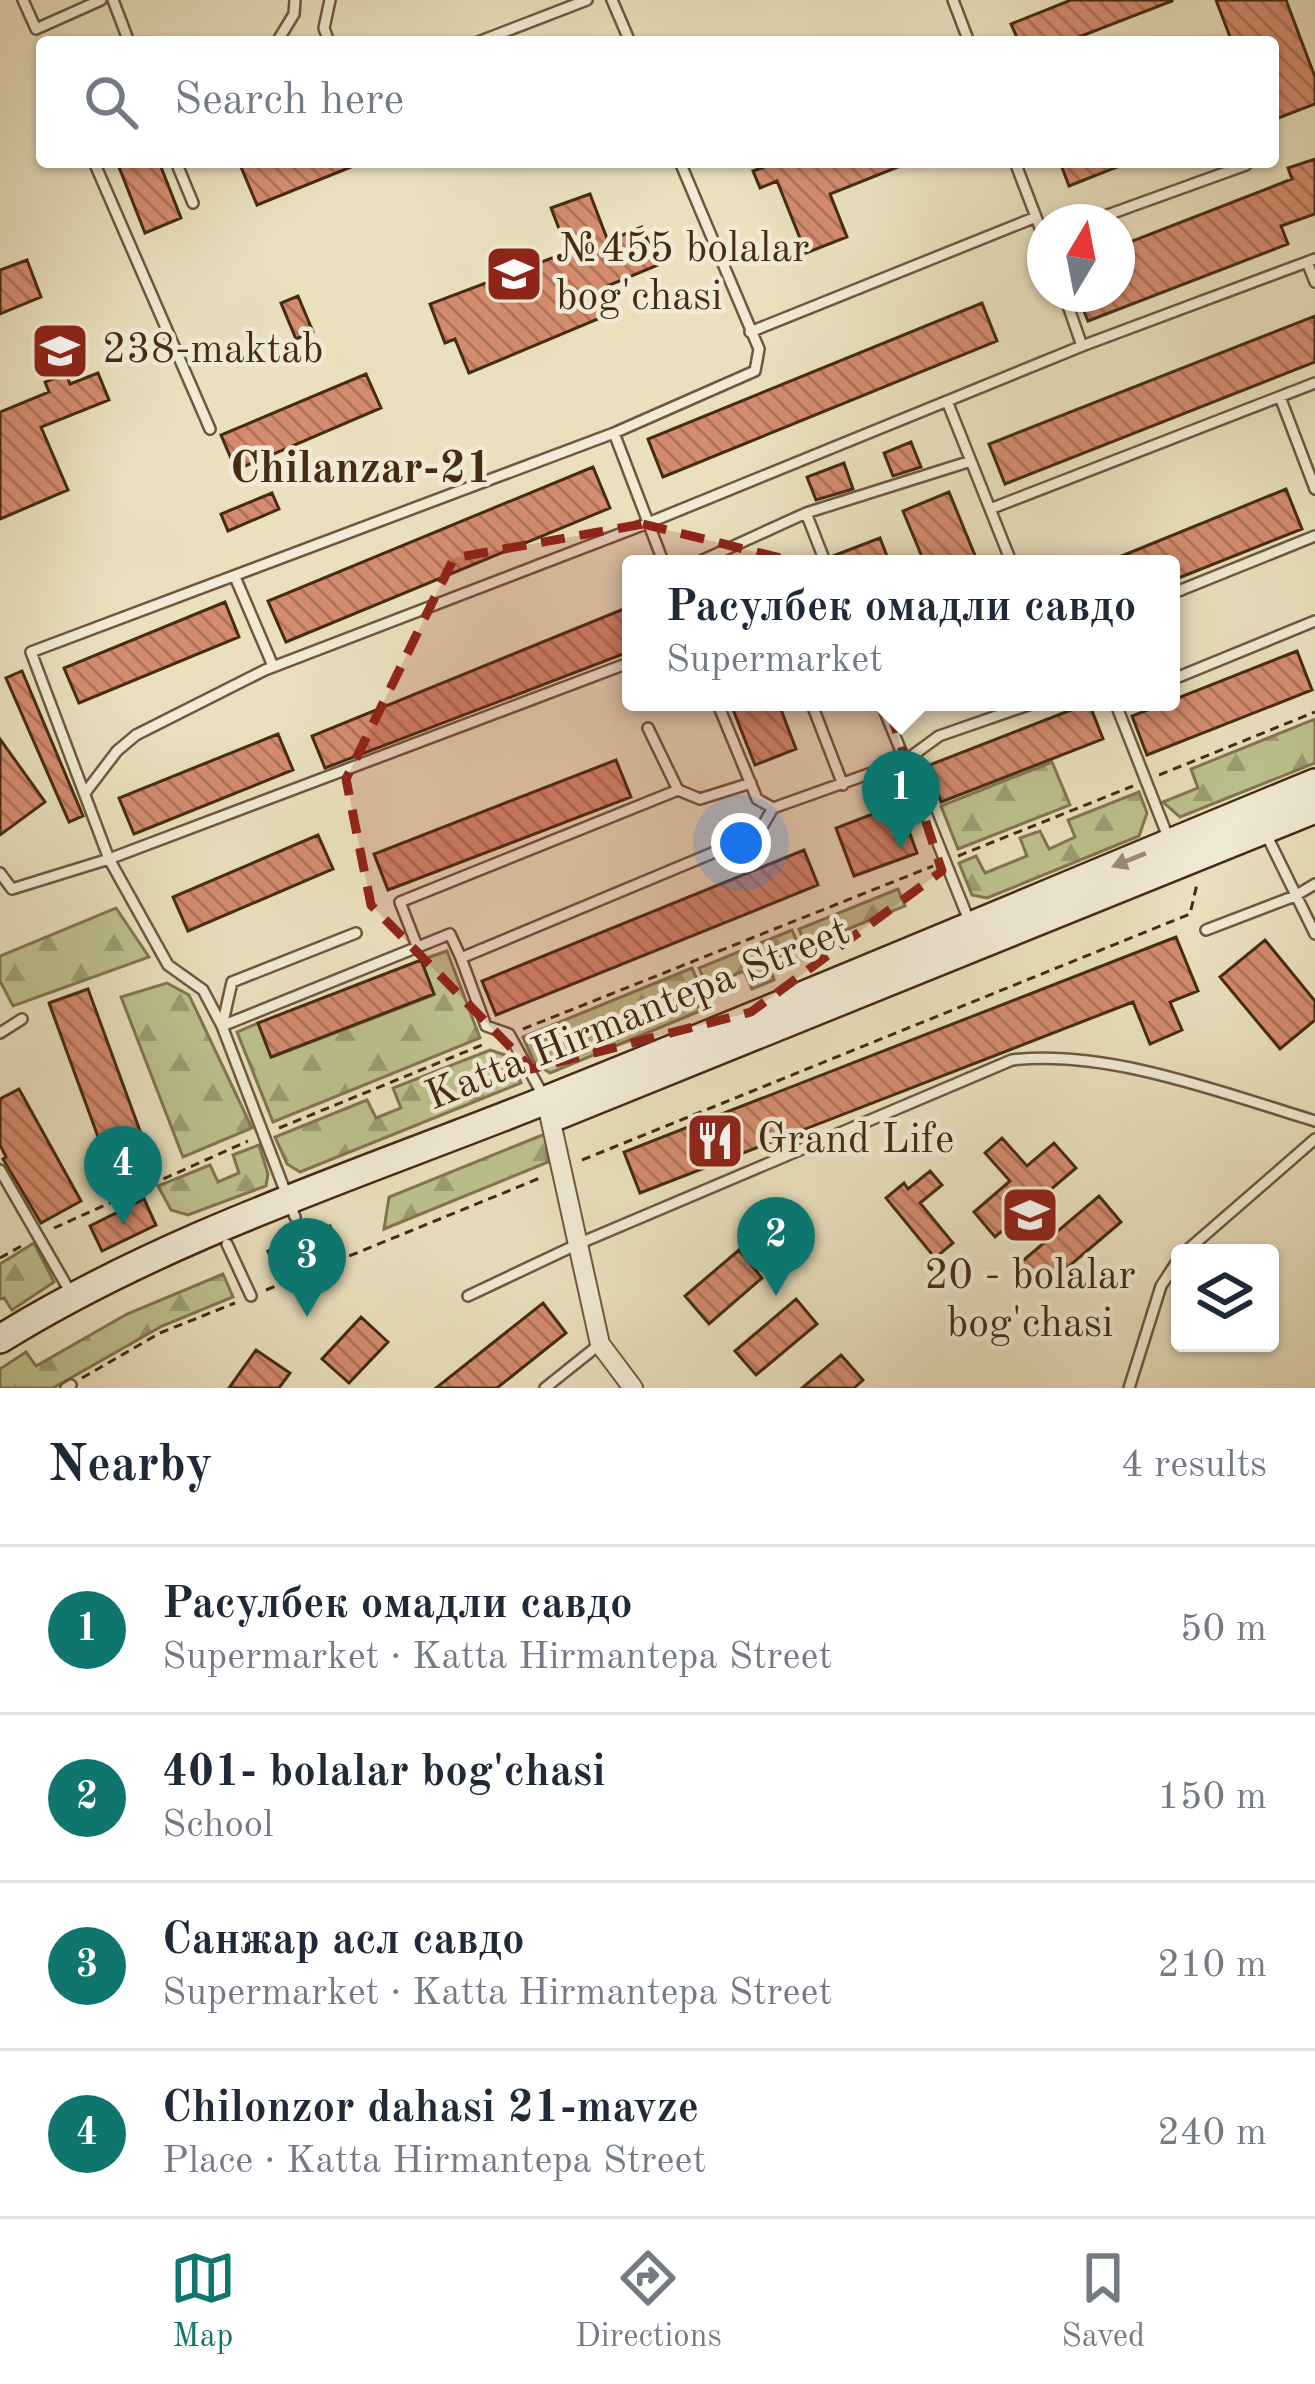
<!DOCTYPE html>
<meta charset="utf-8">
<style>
body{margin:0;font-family:"Old Standard TT",serif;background:#f6f6f7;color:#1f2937}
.controls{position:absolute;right:36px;bottom:36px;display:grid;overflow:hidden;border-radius:12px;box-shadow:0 3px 9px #0004}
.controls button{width:108px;height:108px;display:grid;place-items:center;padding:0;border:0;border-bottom:3px solid #e0e1e3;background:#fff;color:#1f2937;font:60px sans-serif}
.compass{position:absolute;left:1027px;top:204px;width:108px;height:108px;border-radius:50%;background:#fff;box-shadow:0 3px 9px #0004;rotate:10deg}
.you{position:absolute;left:741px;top:843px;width:42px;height:42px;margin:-30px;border:9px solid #fff;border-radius:50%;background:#1a73e8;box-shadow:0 0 0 18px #1a73e833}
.badge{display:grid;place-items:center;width:78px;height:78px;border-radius:50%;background:#0f766e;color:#fff;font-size:39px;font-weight:700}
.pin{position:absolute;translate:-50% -99px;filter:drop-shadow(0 3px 6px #0008)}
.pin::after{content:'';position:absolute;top:63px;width:42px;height:36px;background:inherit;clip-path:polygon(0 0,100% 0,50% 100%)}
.popup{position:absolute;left:622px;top:555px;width:558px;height:156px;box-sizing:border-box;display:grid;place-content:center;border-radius:12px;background:#fff;filter:drop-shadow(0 3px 9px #0005);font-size:39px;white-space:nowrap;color:#747a83}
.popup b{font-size:45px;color:#1f2937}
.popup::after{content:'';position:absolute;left:50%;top:100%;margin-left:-24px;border:24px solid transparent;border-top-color:#fff}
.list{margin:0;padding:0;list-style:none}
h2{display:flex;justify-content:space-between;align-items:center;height:156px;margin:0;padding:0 48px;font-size:51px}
h2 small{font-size:39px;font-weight:400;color:#747a83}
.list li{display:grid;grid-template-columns:78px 1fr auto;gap:36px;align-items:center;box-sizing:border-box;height:168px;padding:0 48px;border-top:3px solid #e0e1e3}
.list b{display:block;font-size:45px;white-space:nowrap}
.list p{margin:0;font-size:39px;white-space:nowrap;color:#747a83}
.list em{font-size:39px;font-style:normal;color:#747a83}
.icon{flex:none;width:66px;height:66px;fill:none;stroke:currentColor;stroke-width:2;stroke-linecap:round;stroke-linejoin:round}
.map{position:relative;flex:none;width:1315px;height:1388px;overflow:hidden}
.search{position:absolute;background:#fff;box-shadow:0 3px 9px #0004;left:36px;right:36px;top:36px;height:132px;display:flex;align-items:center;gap:30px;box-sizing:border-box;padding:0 42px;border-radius:12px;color:#747a83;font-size:45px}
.sheet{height:828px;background:#fff}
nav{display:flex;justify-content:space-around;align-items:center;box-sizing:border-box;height:168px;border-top:3px solid #e0e1e3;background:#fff;font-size:33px;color:#747a83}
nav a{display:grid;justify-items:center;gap:6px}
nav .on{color:#0f766e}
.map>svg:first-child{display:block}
</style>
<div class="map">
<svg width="1315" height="1388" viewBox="0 0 1315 1388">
<defs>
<pattern id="forest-firs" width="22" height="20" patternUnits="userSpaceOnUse" patternTransform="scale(3)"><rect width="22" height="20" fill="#bdc18d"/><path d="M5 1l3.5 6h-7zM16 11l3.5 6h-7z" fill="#9b9d72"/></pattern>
<pattern id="building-back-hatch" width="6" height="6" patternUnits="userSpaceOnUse" patternTransform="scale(3)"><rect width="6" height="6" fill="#d58c6e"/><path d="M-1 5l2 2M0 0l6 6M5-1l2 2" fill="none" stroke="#af7359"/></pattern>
</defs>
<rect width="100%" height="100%" fill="#eae0be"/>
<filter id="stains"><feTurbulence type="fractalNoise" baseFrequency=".00167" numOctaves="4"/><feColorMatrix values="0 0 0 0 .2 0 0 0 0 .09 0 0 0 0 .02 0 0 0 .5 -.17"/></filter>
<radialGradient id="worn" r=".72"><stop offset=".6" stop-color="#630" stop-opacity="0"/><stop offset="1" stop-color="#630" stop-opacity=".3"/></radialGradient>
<!-- forest -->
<path fill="url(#forest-firs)" stroke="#817650" stroke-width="3" d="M 1315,719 L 1315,763 L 1180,817 L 1163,802 L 1198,788 L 1191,769 Z
M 1052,762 L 1070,805 L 958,849 L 941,806 Z
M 1139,792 L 1147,813 L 1139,836 L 987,898 L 972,895 L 959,863 L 976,856 L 985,873 L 1027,856 L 1020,838 L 1040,831 L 1049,849 L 1075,837 L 1068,820 Z
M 898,889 L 905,906 L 806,946 L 799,929 Z
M 116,908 L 149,957 L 13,1006 L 0,981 L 0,956 Z
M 792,930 L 800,949 L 768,962 L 774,980 L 752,989 L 744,971 L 707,986 L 699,968 Z
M 447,951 L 480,1038 L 273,1122 L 237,1032 L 258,1023 L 272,1057 L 434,995 L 421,960 Z
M 692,968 L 701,989 L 693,993 L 700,1011 L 550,1073 L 534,1062 L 523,1037 Z
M 167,983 L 189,995 L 252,1128 L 183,1157 L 121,997 Z
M 490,1050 L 511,1057 L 521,1083 L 300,1172 L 287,1164 L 275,1137 L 367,1100 L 376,1118 L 401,1108 L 393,1088 Z
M 545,1134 L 548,1162 L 384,1229 L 389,1197 Z
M 259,1145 L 268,1174 L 266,1186 L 188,1215 L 171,1210 L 158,1186 L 210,1165 L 218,1182 L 239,1173 L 233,1155 Z
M 34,1243 L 54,1282 L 12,1310 L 4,1298 L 0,1299 L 0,1264 Z
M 223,1274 L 233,1297 L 162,1326 L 53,1388 L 0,1388 L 0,1369 L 26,1352 L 36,1366 L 127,1314 Z"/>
<!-- building -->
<path fill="url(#building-back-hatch)" stroke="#452b12" stroke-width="3" d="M 1071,0 L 1172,0 L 1172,1 L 1066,42 L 1019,42 L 1011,24 Z
M 1216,0 L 1286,0 L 1315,77 L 1315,104 L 1273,120 L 1273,42 L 1232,42 Z
M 1315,159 L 1315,214 L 1281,226 L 1288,244 L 1088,321 L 1077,294 L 1117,294 L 1117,247 L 1292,179 L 1288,168 Z
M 117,162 L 159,162 L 181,218 L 145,233 Z
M 253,162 L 360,162 L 361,163 L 257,205 L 241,167 Z
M 778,162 L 907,162 L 908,163 L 830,194 L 847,237 L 806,253 L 777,181 L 760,188 L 753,171 Z
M 1060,162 L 1127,162 L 1127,163 L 1069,186 Z
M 590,194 L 608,241 L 642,227 L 658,265 L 607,286 L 617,311 L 469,373 L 455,339 L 445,343 L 430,304 L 568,252 L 551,208 Z
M 27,260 L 41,297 L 0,314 L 0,270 Z
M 298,296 L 313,332 L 296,339 L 281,303 Z
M 982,303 L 997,341 L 663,477 L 648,439 Z
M 1315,316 L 1315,362 L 1005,484 L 989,444 Z
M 98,373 L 109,400 L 41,427 L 68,490 L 0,519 L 0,412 L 49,392 L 45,382 L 66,374 L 70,384 Z
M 366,374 L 381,408 L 236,470 L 221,435 Z
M 911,442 L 921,467 L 893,476 L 884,453 Z
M 844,463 L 853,489 L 816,500 L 807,477 Z
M 593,467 L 610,508 L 286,642 L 268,601 Z
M 1286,489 L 1302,529 L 1171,581 L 1171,564 L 1102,564 Z
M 949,492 L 976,558 L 961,564 L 925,564 L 903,511 Z
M 272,493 L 279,509 L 228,531 L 221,514 Z
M 880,538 L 890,564 L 835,564 L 833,556 Z
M 225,602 L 239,637 L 79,703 L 64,668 Z
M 631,606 L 631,651 L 325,768 L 312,736 Z
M 1297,651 L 1312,690 L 1147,755 L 1132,716 Z
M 22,671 L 83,816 L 69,822 L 6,678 Z
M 730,702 L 778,702 L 796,749 L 755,765 Z
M 1089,703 L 1103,739 L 941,802 L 927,766 Z
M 278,734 L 293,770 L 134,834 L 119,798 Z
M 0,739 L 45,802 L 0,835 Z
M 616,760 L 631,797 L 388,890 L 374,854 Z
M 899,804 L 917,853 L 854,876 L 836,828 Z
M 318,835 L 333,869 L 188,931 L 173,897 Z
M 804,850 L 818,885 L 496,1015 L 482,981 Z
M 1176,937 L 1198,991 L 1170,1002 L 1182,1030 L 1150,1044 L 1133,1002 L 640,1193 L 624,1152 Z
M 1265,940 L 1315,1001 L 1315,1020 L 1280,1049 L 1220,977 Z
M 421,960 L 434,994 L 271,1057 L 258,1023 Z
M 88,989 L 147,1150 L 108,1164 L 49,1003 Z
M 19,1089 L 81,1201 L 41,1223 L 3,1159 L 6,1157 L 0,1145 L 0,1099 Z
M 1002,1138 L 1027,1166 L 1054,1143 L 1076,1168 L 995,1237 L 974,1212 L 1010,1181 L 985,1153 Z
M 930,1171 L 942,1185 L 920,1203 L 953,1243 L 935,1258 L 886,1198 L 904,1183 L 908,1189 Z
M 1099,1196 L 1121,1222 L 1041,1290 L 1019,1264 Z
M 144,1199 L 156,1225 L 102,1251 L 90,1226 Z
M 330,1226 L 338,1245 L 276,1270 L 268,1251 Z
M 739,1250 L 762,1278 L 709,1324 L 685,1296 Z
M 796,1299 L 817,1324 L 756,1375 L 735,1351 Z
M 543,1303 L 566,1333 L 497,1388 L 436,1388 Z
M 361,1317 L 388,1342 L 349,1383 L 322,1359 Z
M 256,1350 L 290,1373 L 279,1388 L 229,1388 Z
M 841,1355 L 863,1380 L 854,1388 L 802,1388 Z"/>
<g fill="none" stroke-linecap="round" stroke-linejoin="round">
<defs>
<path id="lane" d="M 23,0 L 36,29 L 101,0
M 113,0 L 129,42
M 612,0 L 630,42
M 953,0 L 969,42
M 277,42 L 294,14 L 295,0
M 329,42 L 324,28 L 330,0
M 478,42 L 587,0
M 94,162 L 210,429
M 176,162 L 193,203
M 1015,162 L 1036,217
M 1088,222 L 1246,165
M 1307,262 L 1315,282
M 750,332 L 1036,217 L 1045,241
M 1082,346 L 1315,259
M 1280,397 L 1315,489
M 947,401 L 1012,564
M 614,433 L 664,564
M 990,509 L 1315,383
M 806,513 L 826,564
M 694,564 L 806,513 L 971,461
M 235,577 L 273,666
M 1171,594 L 1315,536
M 1171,680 L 1315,621
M 717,702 L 757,799 L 773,808
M 811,702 L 843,785
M 881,702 L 905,761 L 939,736 L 1037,702
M 1115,702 L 1168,837
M 648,728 L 678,790 L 700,799 L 751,783
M 85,793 L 117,751 L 136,735 L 265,670 L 648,523 L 1082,346 L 1064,294
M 1266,834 L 1315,934
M 0,873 L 12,889 L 109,859 L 631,662
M 1206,930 L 1295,896 L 1315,884
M 417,946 L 400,902 L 678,790
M 461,958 L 486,1026 L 509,1034 L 544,1097
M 222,1026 L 203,990 L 168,965 L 109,859 L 31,652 L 614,433 L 755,371 L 759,349 L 680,162
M 222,1026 L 232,982 L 356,933
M 0,1033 L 22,1019
M 0,1170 L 72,1295
M 295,1217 L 222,1026 L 450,934 L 461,958 L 758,834 L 773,808 L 905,761 L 970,923
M 227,1244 L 251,1296
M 1184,1253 L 1315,1139
M 468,1296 L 578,1244 L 1012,1060 C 1108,1049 1223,1093 1315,1121
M 66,1388 L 71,1385
M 545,1388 L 600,1344
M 1129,1388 L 1161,1286 L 1180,1257"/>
<path id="street" d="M 547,1104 L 600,1344 L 633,1388"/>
<path id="secondary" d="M 559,1115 L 1315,809
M 0,1339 C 168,1235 358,1175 541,1102 C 800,999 1057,889 1315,783"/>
</defs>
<!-- lane casing -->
<use href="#lane" stroke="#6e583d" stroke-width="14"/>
<!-- street casing -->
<use href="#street" stroke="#6e583d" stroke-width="22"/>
<!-- secondary casing -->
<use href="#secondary" stroke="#452b12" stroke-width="32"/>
<!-- path -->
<path stroke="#452b12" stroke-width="3" stroke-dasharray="9 6" stroke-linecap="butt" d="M 1159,775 L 1315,712
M 958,856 L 1133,786
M 523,1029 L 933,866
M 279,1128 L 487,1043
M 582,1160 L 1190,914 L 1197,884
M 54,1228 L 248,1141
M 0,1258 L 25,1244
M 266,1290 L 540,1178
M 82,1378 L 160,1333 L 235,1303"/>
<!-- lane -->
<use href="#lane" stroke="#f1ebd5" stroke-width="9"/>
<!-- street -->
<use href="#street" stroke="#f1ebd5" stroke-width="18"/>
<!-- secondary -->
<use href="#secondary" stroke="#f1ebd5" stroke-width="27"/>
</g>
<!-- one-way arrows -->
<defs><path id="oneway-solid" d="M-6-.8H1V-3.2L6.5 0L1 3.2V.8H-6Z" transform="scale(3)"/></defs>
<use fill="#9b8b74" href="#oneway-solid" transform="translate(1129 860) rotate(158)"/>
<!-- marked area -->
<path fill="#8f2418" fill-opacity="0.2" stroke="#8f2418" stroke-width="9" stroke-dasharray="24 15" stroke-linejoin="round" d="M 643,524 L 845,574 L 942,871 L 751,1012 L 532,1069 L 371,905 L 346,779 L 454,558 Z"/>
<!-- icons -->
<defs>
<symbol id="school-square" viewBox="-11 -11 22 22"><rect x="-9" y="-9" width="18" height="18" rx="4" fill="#8f2418" stroke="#f1ebd5"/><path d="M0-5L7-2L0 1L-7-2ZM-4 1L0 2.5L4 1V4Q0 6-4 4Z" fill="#fff"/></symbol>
<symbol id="restaurant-square" viewBox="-11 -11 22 22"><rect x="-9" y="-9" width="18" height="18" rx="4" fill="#8f2418" stroke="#f1ebd5"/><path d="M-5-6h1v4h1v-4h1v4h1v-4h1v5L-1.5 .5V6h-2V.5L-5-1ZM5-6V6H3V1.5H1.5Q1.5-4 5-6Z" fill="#fff"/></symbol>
</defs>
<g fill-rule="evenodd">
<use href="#school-square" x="481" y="241" width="66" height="66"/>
<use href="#school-square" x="27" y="318" width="66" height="66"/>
<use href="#restaurant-square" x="682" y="1108" width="66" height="66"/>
<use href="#school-square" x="997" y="1182" width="66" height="66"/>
</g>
<g text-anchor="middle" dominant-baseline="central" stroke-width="9" stroke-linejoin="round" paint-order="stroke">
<!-- poi labels -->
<g font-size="42" fill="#452b12" stroke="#f1ebd5" text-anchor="start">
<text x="556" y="250">№455 bolalar<tspan x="556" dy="48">bog'chasi</tspan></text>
<text x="102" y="351">238-maktab</text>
<text x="757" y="1141">Grand Life</text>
<text x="1030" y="1277" text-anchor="middle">20 - bolalar<tspan x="1030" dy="48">bog'chasi</tspan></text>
</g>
<!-- street labels -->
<g font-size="42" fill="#452b12" stroke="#f1ebd5">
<text transform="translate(638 1015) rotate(-22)">Katta Hirmаntepa Street</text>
</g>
<!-- neighbourhood labels -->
<g font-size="45" font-weight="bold" fill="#452b12" stroke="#f1ebd5">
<text x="361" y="470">Chilanzar-21</text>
</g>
</g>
<rect width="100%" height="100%" filter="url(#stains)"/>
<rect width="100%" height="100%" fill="url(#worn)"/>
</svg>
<div class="controls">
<button><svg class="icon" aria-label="layers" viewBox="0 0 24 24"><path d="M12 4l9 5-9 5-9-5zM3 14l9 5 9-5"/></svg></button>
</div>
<svg class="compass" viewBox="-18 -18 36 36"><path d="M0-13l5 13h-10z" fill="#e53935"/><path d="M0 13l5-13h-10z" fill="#747a83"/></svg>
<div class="you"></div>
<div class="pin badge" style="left:901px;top:849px">1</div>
<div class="popup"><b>Расулбек омадли савдо</b>Supermarket</div>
<div class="pin badge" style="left:776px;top:1296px">2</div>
<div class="pin badge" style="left:307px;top:1317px">3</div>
<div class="pin badge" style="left:123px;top:1225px">4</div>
<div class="search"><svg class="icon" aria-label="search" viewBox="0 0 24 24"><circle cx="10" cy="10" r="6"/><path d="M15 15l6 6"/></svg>Search here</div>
</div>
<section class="sheet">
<h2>Nearby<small>4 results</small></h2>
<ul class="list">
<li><span class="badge">1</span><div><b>Расулбек омадли савдо</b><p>Supermarket · Katta Hirmаntepa Street</p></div><em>50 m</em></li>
<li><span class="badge">2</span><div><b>401- bolalar bog'chasi</b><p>School</p></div><em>150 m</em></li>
<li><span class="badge">3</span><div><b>Санжар асл савдо</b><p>Supermarket · Katta Hirmаntepa Street</p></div><em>210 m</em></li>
<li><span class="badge">4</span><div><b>Chilonzor dahasi 21-mavze</b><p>Place · Katta Hirmаntepa Street</p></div><em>240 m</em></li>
</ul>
</section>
<nav>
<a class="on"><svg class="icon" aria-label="map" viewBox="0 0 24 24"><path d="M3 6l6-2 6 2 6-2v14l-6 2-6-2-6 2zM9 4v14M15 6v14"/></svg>Map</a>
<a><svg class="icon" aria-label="directions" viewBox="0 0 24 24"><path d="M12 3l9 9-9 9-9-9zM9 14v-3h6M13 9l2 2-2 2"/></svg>Directions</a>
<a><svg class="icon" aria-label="saved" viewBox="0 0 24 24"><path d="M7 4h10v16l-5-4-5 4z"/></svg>Saved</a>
</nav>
